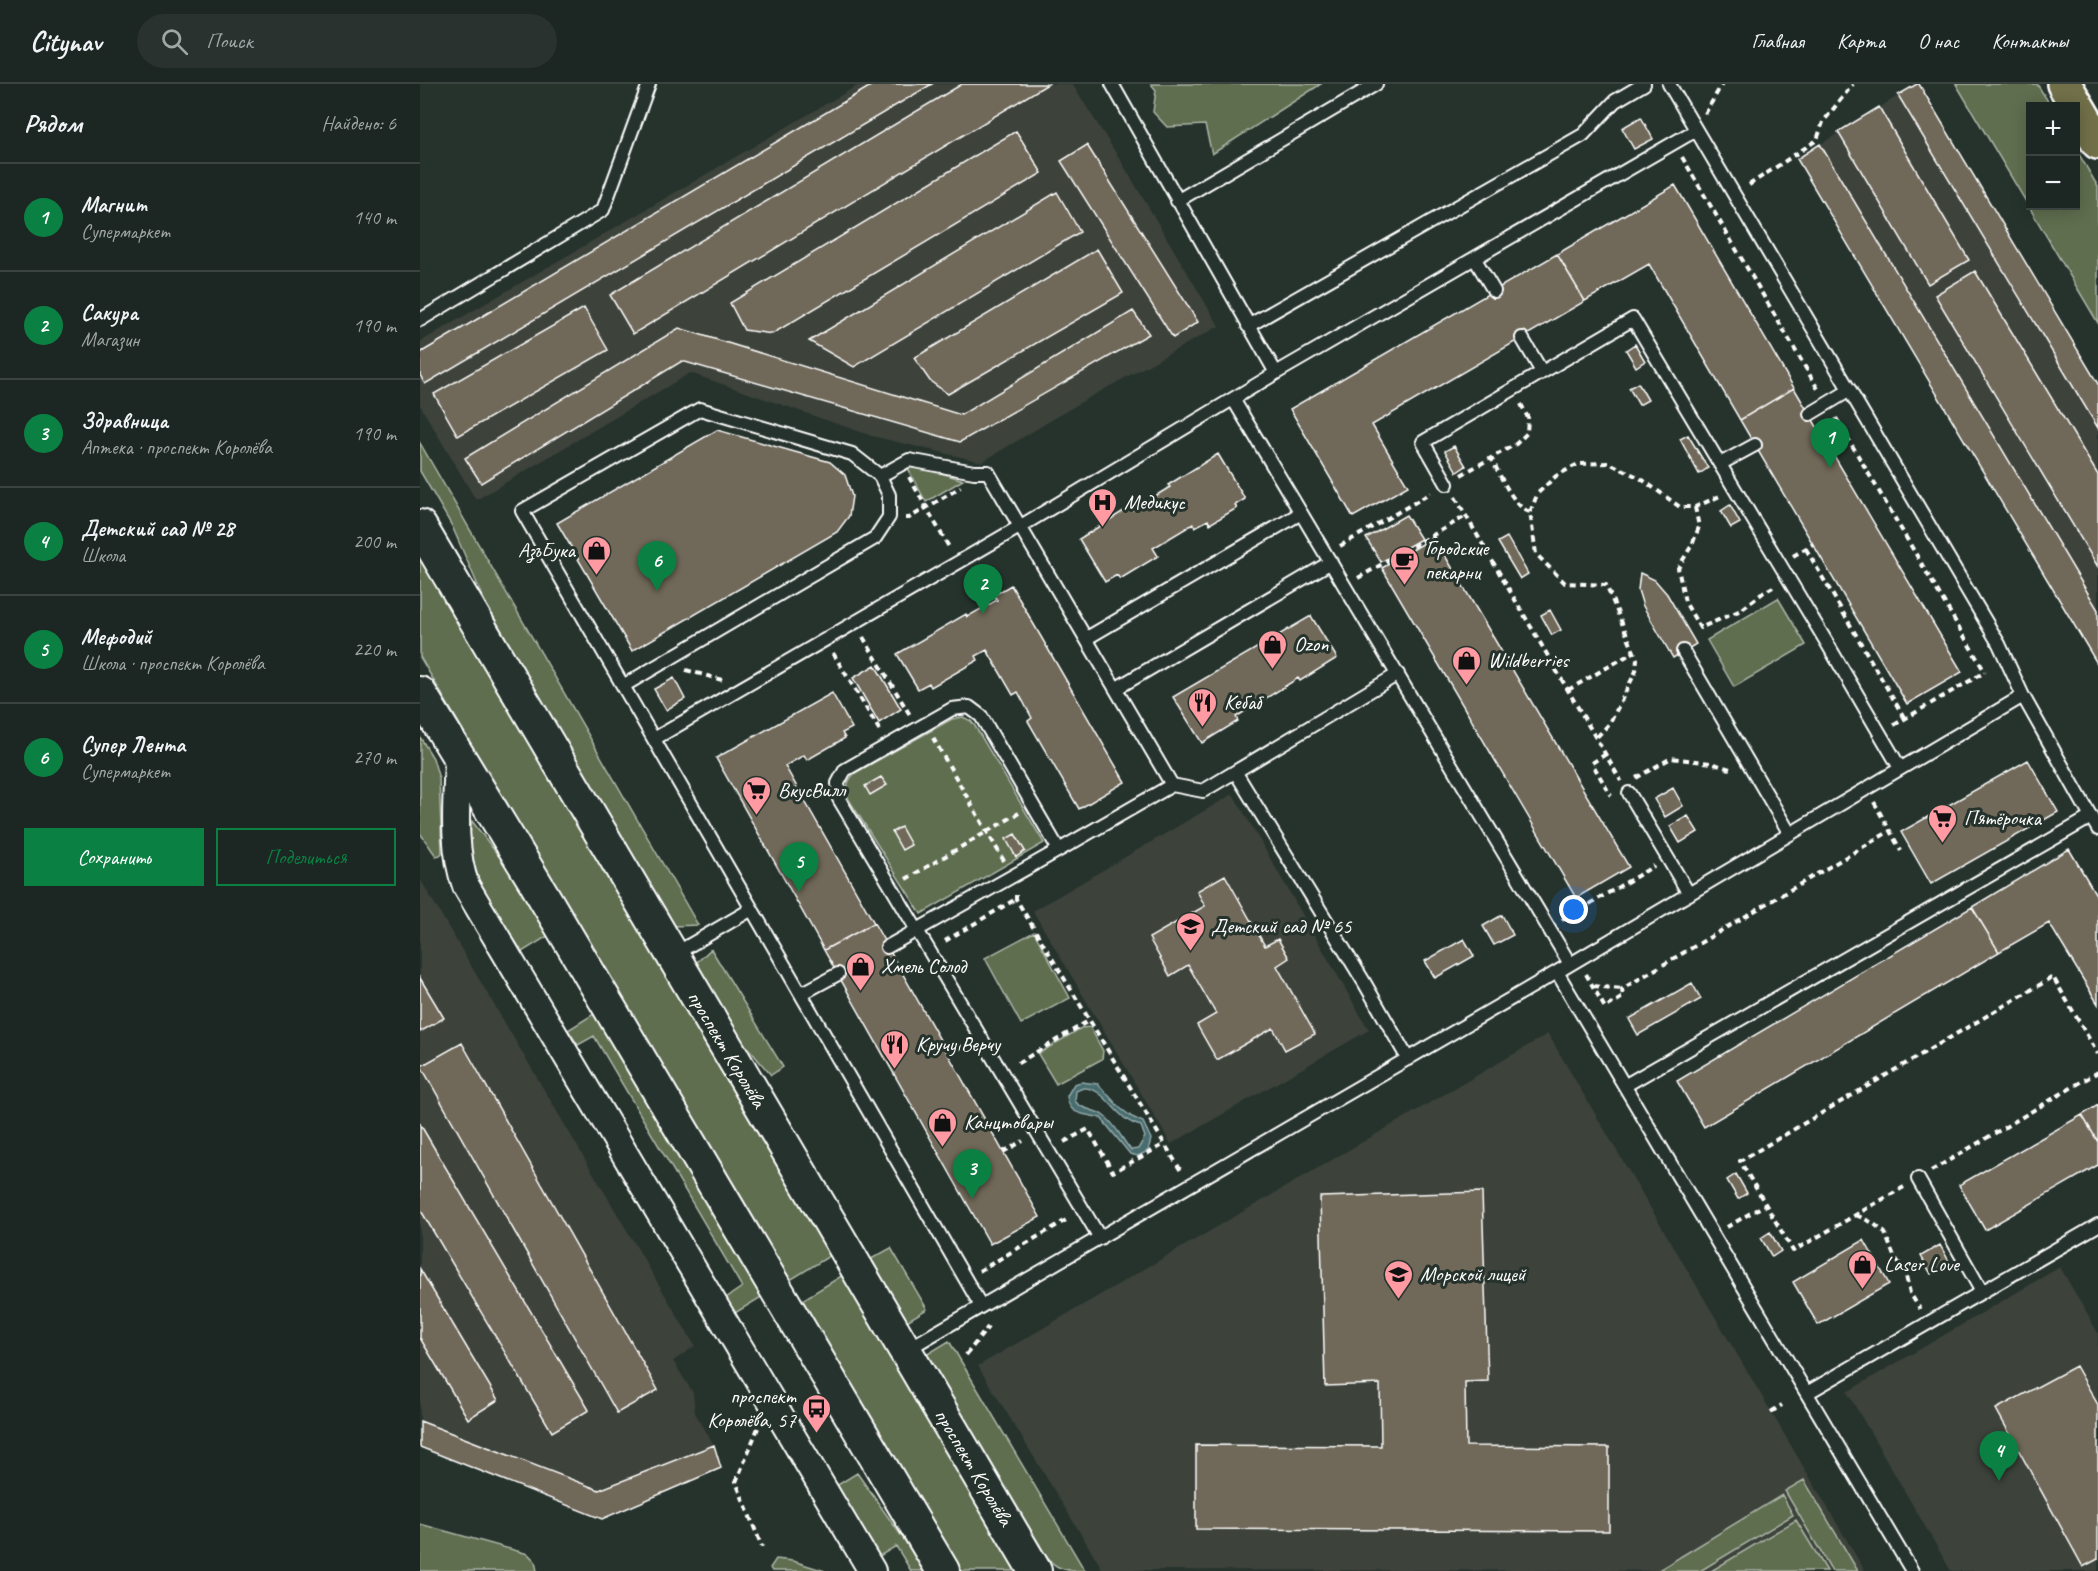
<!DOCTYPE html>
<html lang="ru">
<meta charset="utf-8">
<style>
body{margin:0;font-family:Caveat,sans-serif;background:#29322f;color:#f1f3f6}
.controls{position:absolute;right:18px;top:18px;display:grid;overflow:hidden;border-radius:0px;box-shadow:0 3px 15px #0003}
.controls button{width:54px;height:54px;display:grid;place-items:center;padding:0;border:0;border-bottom:2px solid #3a4340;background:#1c2622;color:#f1f3f6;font:30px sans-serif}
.you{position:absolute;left:1154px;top:826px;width:21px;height:21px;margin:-15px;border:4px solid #fff;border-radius:50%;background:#1a73e8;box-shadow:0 0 0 9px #1a73e833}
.badge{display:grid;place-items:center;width:39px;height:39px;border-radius:50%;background:#0b8043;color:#fff;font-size:20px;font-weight:700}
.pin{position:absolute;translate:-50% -50px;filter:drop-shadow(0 2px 3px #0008)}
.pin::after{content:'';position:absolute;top:32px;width:21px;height:18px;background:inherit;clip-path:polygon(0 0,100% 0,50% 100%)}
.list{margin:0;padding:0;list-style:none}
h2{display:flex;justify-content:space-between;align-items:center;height:78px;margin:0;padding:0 24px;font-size:26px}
h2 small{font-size:20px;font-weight:400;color:#a0a5a5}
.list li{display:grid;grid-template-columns:39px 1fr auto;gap:18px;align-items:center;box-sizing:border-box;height:108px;padding:0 24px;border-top:2px solid #3a4340}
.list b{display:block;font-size:22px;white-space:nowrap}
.list p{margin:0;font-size:20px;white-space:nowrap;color:#a0a5a5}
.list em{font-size:20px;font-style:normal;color:#a0a5a5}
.actions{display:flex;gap:12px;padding:18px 24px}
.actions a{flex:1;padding:14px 0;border:2px solid #0b8043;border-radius:0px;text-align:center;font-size:21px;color:#0b8043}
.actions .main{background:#0b8043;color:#fff}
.icon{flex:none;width:33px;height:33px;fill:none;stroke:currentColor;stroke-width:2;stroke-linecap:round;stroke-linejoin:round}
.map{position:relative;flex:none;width:1678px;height:1487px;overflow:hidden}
header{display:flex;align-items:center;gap:36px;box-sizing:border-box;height:84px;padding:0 30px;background:#1c2622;border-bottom:2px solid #3a4340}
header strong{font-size:28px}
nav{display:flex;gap:33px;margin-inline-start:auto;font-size:21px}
.search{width:420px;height:54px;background:#29322f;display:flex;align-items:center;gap:15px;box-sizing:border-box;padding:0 21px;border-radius:33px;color:#a0a5a5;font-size:22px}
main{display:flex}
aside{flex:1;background:#1c2622}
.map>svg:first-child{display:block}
</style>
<header>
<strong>Citynav</strong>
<div class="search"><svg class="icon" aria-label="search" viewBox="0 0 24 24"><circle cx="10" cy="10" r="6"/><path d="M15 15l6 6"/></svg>Поиск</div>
<nav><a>Главная</a><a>Карта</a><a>О нас</a><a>Контакты</a></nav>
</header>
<main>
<aside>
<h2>Рядом<small>Найдено: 6</small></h2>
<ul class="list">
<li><span class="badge">1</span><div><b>Магнит</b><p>Супермаркет</p></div><em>140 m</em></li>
<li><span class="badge">2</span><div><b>Сакура</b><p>Магазин</p></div><em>190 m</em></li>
<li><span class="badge">3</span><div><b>Здравница</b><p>Аптека · проспект Королёва</p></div><em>190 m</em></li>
<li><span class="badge">4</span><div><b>Детский сад № 28</b><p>Школа</p></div><em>200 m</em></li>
<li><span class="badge">5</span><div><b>Мефодий</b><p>Школа · проспект Королёва</p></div><em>220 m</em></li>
<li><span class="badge">6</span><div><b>Супер Лента</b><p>Супермаркет</p></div><em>270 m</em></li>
</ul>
<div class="actions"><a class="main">Сохранить</a><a>Поделиться</a></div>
</aside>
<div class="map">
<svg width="1678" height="1487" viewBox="0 0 1678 1487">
<rect width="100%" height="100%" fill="#26332d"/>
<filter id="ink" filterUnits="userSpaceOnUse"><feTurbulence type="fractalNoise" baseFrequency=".0167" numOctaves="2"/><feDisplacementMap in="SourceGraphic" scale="12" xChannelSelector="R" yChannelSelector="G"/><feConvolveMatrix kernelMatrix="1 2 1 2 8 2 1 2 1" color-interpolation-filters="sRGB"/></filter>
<g filter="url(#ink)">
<!-- built -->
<path fill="#3c433a" d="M 440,0 L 652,0 L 701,77 L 799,242 L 663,317 L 562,378 L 452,352 L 270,289 L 56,416 L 0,321 L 0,258 Z
M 1497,0 L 1499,0 L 1678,300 L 1678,582 L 1377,75 Z
M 813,710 L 949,946 L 751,1060 L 613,827 Z
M 0,795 L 275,1262 L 253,1277 L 273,1309 L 275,1329 L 294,1361 L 301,1384 L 182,1435 L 0,1363 Z
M 1128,950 L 1445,1487 L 683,1486 L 558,1282 Z
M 1640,1183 L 1678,1249 L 1678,1487 L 1531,1487 L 1427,1308 Z"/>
<!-- green -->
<path fill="#5e6e50" stroke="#aeb6a8" stroke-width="1.5" d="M 731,0 L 901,0 L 792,70 L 785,41 L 747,43 L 733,28 L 736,6 Z
M 1536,0 L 1617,0 L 1631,22 L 1610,22 L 1610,122 L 1656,122 L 1656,65 L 1678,103 L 1678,239 Z
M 0,359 L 278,841 L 253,842 L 66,520 L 32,442 L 0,387 Z
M 490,379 L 543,396 L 506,418 L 486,381 Z
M 0,472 L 411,1171 L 367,1198 L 0,573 Z
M 1358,514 L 1386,561 L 1314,603 L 1287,556 Z
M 543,633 L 551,637 L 555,642 L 624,759 L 501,830 L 428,714 C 426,703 427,697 435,689 L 532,635 Z
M 0,653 L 13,674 L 19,695 L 22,769 L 20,771 L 16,772 L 0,749 Z
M 52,737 L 103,804 L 131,850 L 102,868 C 86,841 55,800 50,770 C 48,759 50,748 52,737 Z
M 614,848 L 650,914 L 601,940 L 565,874 Z
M 291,865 L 363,983 L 351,991 L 312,945 L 275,880 Z
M 177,928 L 343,1212 L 315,1229 L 306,1214 L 322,1203 L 174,952 L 158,961 L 148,946 Z
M 670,943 L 683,967 L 682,975 L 636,1000 L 618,970 L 661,944 Z
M 471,1164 L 507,1225 L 487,1237 L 451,1175 Z
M 423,1191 L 597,1487 L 539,1487 L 379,1218 Z
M 529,1257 L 665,1487 C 638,1487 633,1483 617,1461 L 506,1271 Z
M 437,1389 L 485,1457 L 504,1487 L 491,1487 L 476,1462 L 458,1473 L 416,1402 Z
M 1384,1396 L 1438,1487 L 1412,1487 L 1365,1407 Z
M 1362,1411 L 1373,1431 L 1280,1487 L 1237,1487 Z
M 1376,1436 L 1407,1487 L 1291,1487 Z
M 0,1440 L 108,1470 L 115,1477 L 117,1487 L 0,1487 Z
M 356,1475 L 373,1477 L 405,1487 L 352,1487 L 350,1484 Z"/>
<!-- water -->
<path fill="#486c6e" stroke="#91a7a8" stroke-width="1.5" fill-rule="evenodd" d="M 661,998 L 678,1000 L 700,1024 L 712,1033 L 723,1038 L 731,1055 L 728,1067 L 718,1072 L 710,1070 L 681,1034 C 665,1029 649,1033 647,1012 L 654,1000 ZM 663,1004 C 687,1003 694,1036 721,1042 L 725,1053 L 718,1065 L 711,1066 C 702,1056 696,1040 684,1032 C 675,1024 662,1027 655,1017 L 656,1007 Z"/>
<!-- building -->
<path fill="#706858" stroke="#fff" stroke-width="1.5" d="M 454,0 L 512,0 L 5,300 L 0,291 L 0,269 Z
M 542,0 L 628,0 L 213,250 L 190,211 Z
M 1497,0 L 1499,0 L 1678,300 L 1678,344 L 1478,11 Z
M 1459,23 L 1549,176 L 1508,200 L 1418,48 Z
M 1221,33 L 1233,55 L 1214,65 L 1202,44 Z
M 596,47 L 622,89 L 352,250 L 324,246 L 310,219 Z
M 1400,60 L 1678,526 L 1678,581 L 1377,75 Z
M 667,61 L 778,238 L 753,254 L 641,77 Z
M 1255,101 L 1374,304 L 1320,336 L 1229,180 L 1165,217 L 1137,170 Z
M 637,108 L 660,148 L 434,283 L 389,257 Z
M 677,165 L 703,209 L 528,310 L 510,297 L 494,274 Z
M 1137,170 L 1165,217 L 952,341 L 988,402 L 933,433 L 870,325 Z
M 1555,187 L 1678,391 L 1678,483 L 1515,211 Z
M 164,224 L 188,266 L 38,352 L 14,310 Z
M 713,227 L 729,250 L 540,358 L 262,277 L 61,399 L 45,374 L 259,244 L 541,331 Z
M 1215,260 L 1225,277 L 1216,283 L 1206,266 Z
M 1218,299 L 1228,316 L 1219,321 L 1209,304 Z
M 1374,304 L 1542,588 L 1487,620 L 1320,336 Z
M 297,346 L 410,378 L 425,391 L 432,412 L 429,432 L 417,448 L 212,567 L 137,439 Z
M 1268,351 L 1288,384 L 1279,390 L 1260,355 Z
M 1034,362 L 1046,382 L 1037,388 L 1025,367 Z
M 798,370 L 825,415 L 815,421 L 817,424 L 790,440 L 788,436 L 775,443 L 773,440 L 733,464 L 738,472 L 700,495 L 697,491 L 685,498 L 659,455 L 710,423 L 712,426 L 750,403 L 748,401 Z
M 1310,421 L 1320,439 L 1311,444 L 1301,427 Z
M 986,431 L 1001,455 L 961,478 L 946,454 Z
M 1014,453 L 1209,783 L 1156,814 L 962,484 Z
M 1087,453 L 1108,490 L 1100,495 L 1078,458 Z
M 1220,489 L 1235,496 L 1247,510 L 1276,560 L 1253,574 L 1223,522 L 1218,506 Z
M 591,501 L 705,698 L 659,725 L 608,637 L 612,634 L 598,608 L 593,611 L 567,566 L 556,572 L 558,576 L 511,603 L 509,599 L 498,605 L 477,570 L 546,530 L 547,533 L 577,516 L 574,511 Z
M 1130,526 L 1141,546 L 1132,551 L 1121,531 Z
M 891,532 L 917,574 L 880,597 L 878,594 L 816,633 L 818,637 L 782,659 L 753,613 Z
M 455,581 L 481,625 L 459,639 L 433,594 Z
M 254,594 L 265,615 L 246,626 L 234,605 Z
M 412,609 L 432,644 L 422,649 L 425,654 L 387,676 L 384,671 L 365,682 L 454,839 L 404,866 L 296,674 Z
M 1608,676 L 1638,728 L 1511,800 L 1481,748 Z
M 461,693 L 467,701 L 450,711 L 445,702 Z
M 1253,704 L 1263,722 L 1245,733 L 1234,715 Z
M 1268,732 L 1278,748 L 1260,759 L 1250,742 Z
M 481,743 L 491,761 L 482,766 L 472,748 Z
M 595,750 L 605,767 L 596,773 L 586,755 Z
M 1649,765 L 1678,814 L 1678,920 L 1629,839 L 1579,868 L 1552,823 Z
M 805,791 L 845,862 L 858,855 L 869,874 L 857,882 L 895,950 L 865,966 L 853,944 L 797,976 L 777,941 L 796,930 L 768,881 L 750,892 L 729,854 L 785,822 L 777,807 Z
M 1552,823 L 1579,868 L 1284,1043 L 1257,997 Z
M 1082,831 L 1093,851 L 1074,861 L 1063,842 Z
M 454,839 L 620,1133 L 570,1160 L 404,866 Z
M 1044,855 L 1054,872 L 1015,894 L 1005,877 Z
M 0,894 L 24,934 L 0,948 Z
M 1272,899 L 1281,915 L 1218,951 L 1209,935 Z
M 42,959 L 238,1306 L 197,1329 L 1,982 Z
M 1678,1021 L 1678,1058 L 1662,1031 Z
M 1662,1031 L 1678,1058 L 1678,1081 L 1565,1146 L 1539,1101 Z
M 0,1040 L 169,1326 L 132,1348 L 0,1125 Z
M 1316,1090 L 1327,1109 L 1318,1115 L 1307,1096 Z
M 1062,1108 L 1068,1297 L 1045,1298 L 1046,1362 L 1189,1363 L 1189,1447 L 776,1445 L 776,1361 L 961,1362 L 960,1300 L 905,1302 L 900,1113 Z
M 1350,1148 L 1361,1167 L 1352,1173 L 1341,1154 Z
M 1444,1156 L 1469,1200 L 1398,1241 L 1373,1198 Z
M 1520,1161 L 1530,1179 L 1511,1190 L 1501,1172 Z
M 0,1185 L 78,1316 L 48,1335 L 0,1254 Z
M 1656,1282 L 1678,1321 L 1678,1475 L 1663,1483 L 1576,1325 Z
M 0,1337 L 179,1406 L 294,1361 L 301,1384 L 182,1435 L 0,1363 Z"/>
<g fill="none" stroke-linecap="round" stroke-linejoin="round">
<defs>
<path id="service" d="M 692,0 L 856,289
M 1249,0 L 1579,560 L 1603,612
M 757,117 L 956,0
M 1055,175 L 1074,207
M 0,236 L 183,126 L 229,0
M 828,242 L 1163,51 L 1195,17 L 1224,0
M 1102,254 L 1122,288
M 813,315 L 1150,880
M 1390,330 L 1430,306
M 1300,380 L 1335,361
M 460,392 L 489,376 L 554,388 L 568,388 L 752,701 L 783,707 L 978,590
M 1027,400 L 1003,358 L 1213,235 L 1407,559 L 1480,684
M 667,554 L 881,429
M 1263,567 L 1370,750
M 203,602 L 455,454 L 469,433 L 469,411 L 460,392 L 432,370 L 280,325 L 102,427 L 561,1222
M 697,604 L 911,478
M 234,655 L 601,442 L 856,289 L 1276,46
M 816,689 L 944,898 L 988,975
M 1209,709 L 1269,810
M 467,863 L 639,766
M 253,871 L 332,825
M 1137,888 L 1492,1487
M 381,910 L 418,890
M 1206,1001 L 1671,733 L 1678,745
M 1498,1095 L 1562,1208
M 680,1154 L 419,715 L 418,699 L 425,686 L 532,625 L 549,623 L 561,632 L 639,766 L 752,701
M 486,1266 L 1137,888 L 1603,612 L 1671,733
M 1387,1309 L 1678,1141"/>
<path id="minor" d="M 38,673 C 37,715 31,762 46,802 L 452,1487"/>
<path id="tertiary" d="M 0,442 L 615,1487
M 0,609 L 115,798 L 523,1487"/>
<path id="primary" d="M 1644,0 L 1678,58"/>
</defs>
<!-- service casing -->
<use href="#service" stroke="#fff" stroke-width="16"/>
<!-- minor casing -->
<use href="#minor" stroke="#fff" stroke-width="30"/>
<!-- tertiary casing -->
<use href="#tertiary" stroke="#fff" stroke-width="36"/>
<!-- primary casing -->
<use href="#primary" stroke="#fff" stroke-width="38"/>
<!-- path -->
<path stroke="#fff" stroke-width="4" stroke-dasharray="6 4.5" stroke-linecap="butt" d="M 1285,30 L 1302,0
M 1262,73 L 1398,305
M 1329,101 L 1397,56 L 1403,38 L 1433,0
M 1101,320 L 1108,334 L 1107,349 L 1096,360 L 1071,374 C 1080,390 1093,423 1110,428 L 1116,470 L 1145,499 L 1186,501 L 1217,575 L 1216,587 L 1190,639 L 1176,654
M 1416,334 L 1565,588
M 1041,391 L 1071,374
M 489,393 L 530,465
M 1035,413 L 1201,697
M 1275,423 L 1279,443 L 1272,461 L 1258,484 L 1265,518 L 1280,544 L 1321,526 L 1344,508 L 1353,503
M 1110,428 L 1118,409 L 1136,392 L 1158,380 L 1189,379 L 1220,394 L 1260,423 L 1275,423 L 1300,412
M 485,434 L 489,434 L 541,403
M 920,462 L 1011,409
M 1386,465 L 1485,635
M 1373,472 L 1393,460
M 938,494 L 1046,432
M 443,553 L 490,631
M 413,569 L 460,647
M 266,586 L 302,596
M 1148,606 L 1214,568
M 1474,641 L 1565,588
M 513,654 L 584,777
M 1186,670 L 1172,679 L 1191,712
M 1216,694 L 1251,674 L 1291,679 L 1310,685
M 1454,718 L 1481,767
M 486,795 L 599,729
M 596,811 L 596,815 L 761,1087
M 1142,836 L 1234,782
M 525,857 L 596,815
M 1166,890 L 1185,924 L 1203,913 L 1202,905 L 1470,747
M 1173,902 L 1202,905
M 528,970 L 545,961
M 598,979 L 670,936
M 644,1058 L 668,1045 L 693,1088 L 745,1060
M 583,1068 L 603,1057
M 1511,1087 L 1678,988
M 1484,1103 L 1373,1167 L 1320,1077 L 1633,893 L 1678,970
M 1436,1131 L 1453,1139 L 1465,1149 L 1474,1172 L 1485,1188 L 1490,1209 L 1500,1225
M 1307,1143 L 1346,1120
M 559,1187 L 648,1135
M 546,1271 L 568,1243
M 1351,1328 L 1362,1321
M 338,1344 L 316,1398 L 342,1463"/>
<!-- service -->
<use href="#service" stroke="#26332d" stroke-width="12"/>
<!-- minor -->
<use href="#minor" stroke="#26332d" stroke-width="26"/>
<!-- tertiary -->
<use href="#tertiary" stroke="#26332d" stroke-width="32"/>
<!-- primary -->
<use href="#primary" stroke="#716f4a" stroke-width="33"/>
</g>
</g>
<!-- icons -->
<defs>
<symbol id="hospital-pin" viewBox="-11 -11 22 30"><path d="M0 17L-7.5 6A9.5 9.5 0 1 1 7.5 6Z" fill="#ff9aa2" stroke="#26332d"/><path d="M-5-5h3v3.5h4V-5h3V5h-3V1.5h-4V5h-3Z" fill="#111"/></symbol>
<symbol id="shop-pin" viewBox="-11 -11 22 30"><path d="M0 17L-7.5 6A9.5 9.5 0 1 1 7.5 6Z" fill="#ff9aa2" stroke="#26332d"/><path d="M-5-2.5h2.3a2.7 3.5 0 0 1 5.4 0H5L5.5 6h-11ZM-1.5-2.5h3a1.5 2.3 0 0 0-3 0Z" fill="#111"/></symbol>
<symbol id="cafe-pin" viewBox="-11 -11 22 30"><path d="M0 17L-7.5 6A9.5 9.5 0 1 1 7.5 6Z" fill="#ff9aa2" stroke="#26332d"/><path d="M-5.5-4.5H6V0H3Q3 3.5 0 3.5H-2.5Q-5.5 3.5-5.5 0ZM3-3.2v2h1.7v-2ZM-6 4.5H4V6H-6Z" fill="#111"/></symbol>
<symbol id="restaurant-pin" viewBox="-11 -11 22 30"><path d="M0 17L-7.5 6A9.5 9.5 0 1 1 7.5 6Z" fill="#ff9aa2" stroke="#26332d"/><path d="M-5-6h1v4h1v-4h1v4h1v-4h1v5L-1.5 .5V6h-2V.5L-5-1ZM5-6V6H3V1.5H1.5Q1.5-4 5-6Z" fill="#111"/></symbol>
<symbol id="supermarket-pin" viewBox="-11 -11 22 30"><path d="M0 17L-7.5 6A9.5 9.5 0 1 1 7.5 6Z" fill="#ff9aa2" stroke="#26332d"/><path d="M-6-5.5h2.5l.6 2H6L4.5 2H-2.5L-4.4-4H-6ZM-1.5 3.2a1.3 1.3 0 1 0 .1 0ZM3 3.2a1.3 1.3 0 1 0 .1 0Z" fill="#111"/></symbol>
<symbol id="school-pin" viewBox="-11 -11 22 30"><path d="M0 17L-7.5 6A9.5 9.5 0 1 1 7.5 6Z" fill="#ff9aa2" stroke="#26332d"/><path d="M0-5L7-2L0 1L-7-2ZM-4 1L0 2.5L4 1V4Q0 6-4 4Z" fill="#111"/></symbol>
<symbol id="university-pin" viewBox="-11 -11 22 30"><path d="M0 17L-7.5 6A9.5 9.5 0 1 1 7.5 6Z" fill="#ff9aa2" stroke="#26332d"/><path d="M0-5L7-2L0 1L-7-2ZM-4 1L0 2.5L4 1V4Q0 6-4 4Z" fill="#111"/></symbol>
<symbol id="bus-pin" viewBox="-11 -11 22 30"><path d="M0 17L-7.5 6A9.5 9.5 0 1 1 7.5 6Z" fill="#ff9aa2" stroke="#26332d"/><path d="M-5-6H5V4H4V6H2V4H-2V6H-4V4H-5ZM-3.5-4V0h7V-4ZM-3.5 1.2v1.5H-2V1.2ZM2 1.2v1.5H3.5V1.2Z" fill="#111"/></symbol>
</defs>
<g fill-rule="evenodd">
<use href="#hospital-pin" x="666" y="402" width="33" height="45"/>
<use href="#shop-pin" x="160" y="450" width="33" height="45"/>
<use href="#cafe-pin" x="968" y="460" width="33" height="45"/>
<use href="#shop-pin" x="836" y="544" width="33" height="45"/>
<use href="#shop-pin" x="1030" y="560" width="33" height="45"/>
<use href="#restaurant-pin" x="766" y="602" width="33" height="45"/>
<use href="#supermarket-pin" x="320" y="690" width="33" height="45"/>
<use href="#supermarket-pin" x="1506" y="718" width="33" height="45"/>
<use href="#school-pin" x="754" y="826" width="33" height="45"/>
<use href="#shop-pin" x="424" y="866" width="33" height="45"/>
<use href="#restaurant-pin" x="458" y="944" width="33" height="45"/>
<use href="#shop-pin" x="506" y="1022" width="33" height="45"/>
<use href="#shop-pin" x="1426" y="1164" width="33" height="45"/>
<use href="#university-pin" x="962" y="1174" width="33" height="45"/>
<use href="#bus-pin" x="380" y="1308" width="33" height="45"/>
</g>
<g text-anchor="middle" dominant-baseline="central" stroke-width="6" stroke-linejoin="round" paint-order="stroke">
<!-- poi labels -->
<g font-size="21" fill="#fff" stroke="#26332d" text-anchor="start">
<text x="704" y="418">Медикус</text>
<text x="1005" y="464">Городские<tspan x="1005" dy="24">пекарни</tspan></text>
<text x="155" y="466" text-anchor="end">АзъБука</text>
<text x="874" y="560">Ozon</text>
<text x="1068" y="576">Wildberries</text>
<text x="804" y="618">Кебаб</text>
<text x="358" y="706">ВкусВилл</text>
<text x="1544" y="734">Пятёрочка</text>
<text x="791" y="842">Детский сад № 65</text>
<text x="461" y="882">Хмель Солод</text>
<text x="496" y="960">Кручу Верчу</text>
<text x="544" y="1038">Канцтовары</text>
<text x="1464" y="1180">Laser Love</text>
<text x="1000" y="1190">Морской лицей</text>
<text x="376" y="1312" text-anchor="end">проспект<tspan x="376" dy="24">Королёва, 57</tspan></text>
</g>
<!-- street labels -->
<g font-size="21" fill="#fff" stroke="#26332d">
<text transform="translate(307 965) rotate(59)">проспект Королёва</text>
<text transform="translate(554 1383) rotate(59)">проспект Королёва</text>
</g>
</g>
</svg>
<div class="controls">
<button>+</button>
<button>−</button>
</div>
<div class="you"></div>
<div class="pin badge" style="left:1410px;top:384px">1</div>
<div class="pin badge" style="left:563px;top:530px">2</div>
<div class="pin badge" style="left:552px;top:1115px">3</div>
<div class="pin badge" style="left:1579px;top:1397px">4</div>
<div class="pin badge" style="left:379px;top:808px">5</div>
<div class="pin badge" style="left:237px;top:507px">6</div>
</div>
</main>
